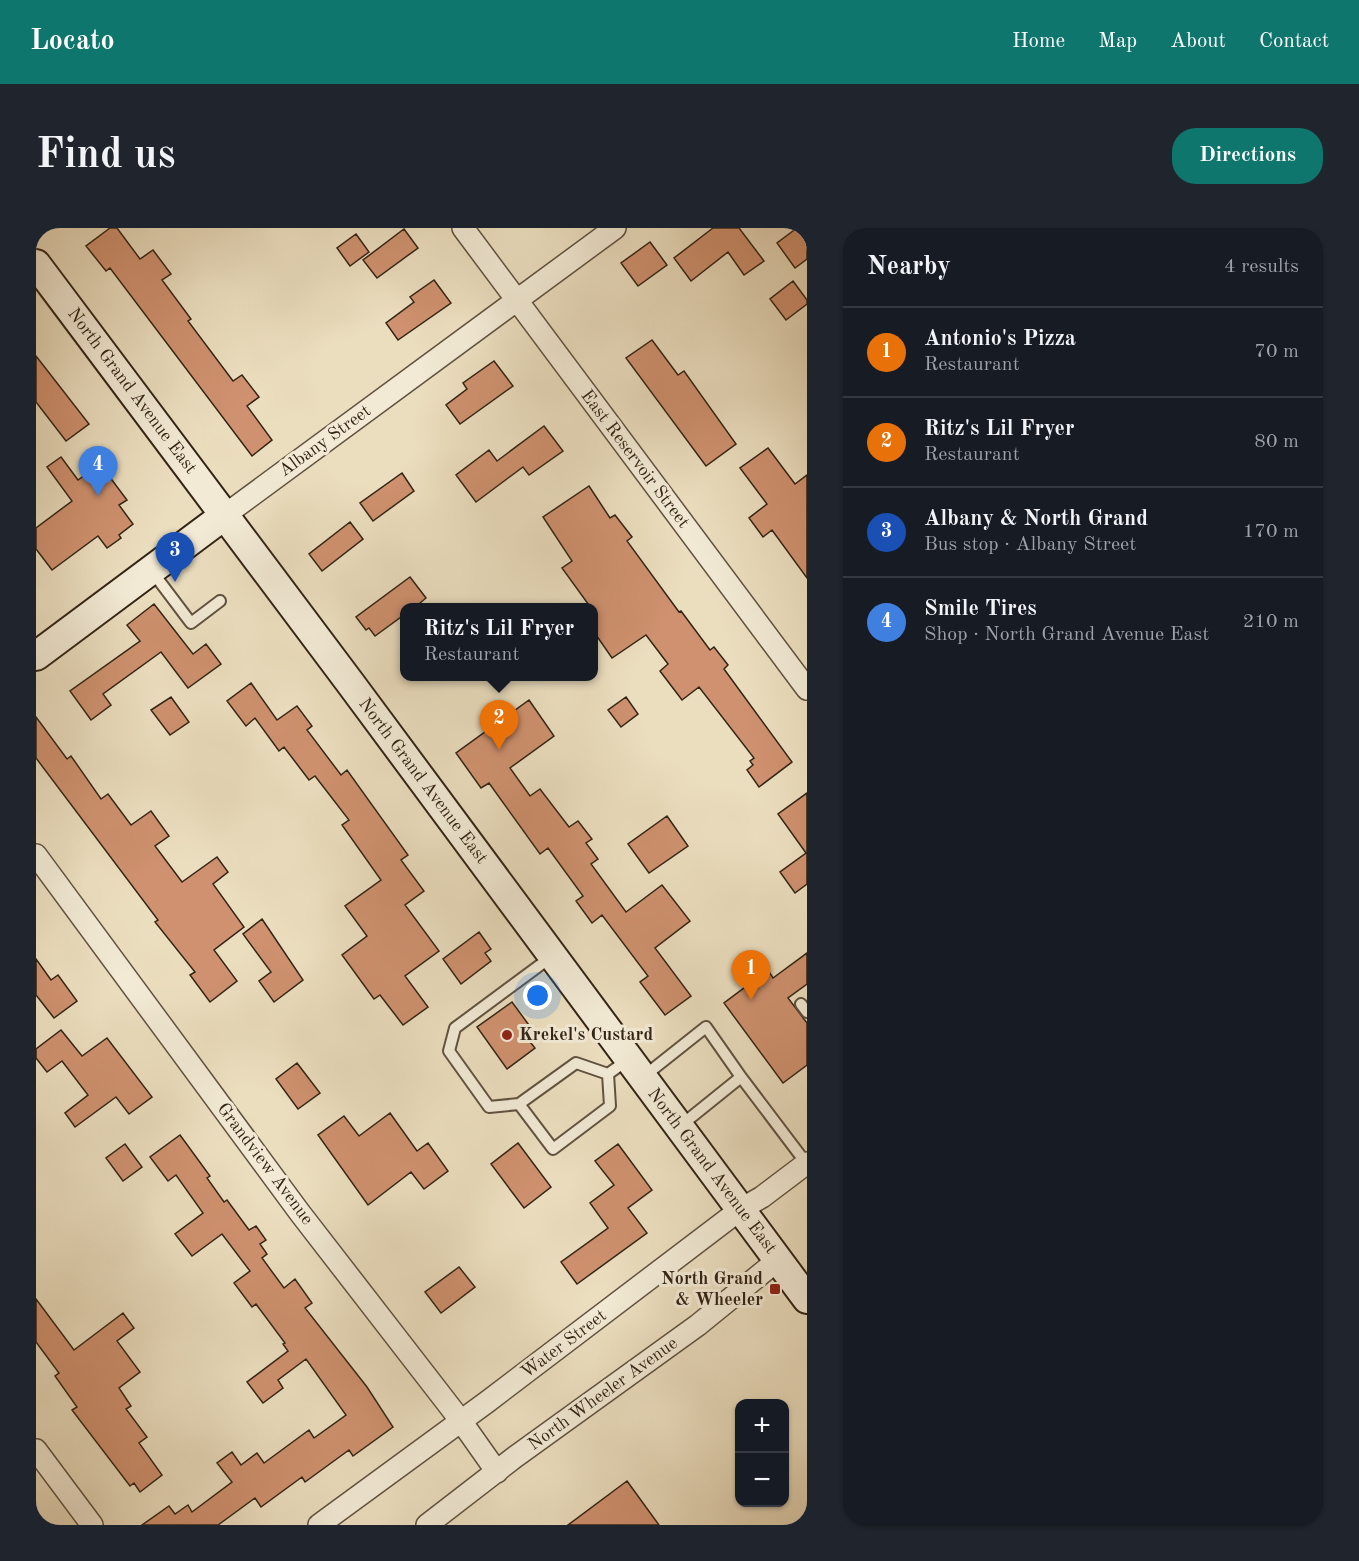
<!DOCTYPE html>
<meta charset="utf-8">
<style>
body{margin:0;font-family:"Old Standard TT",serif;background:#20242c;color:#f1f3f6}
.controls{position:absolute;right:18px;bottom:18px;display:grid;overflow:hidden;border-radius:12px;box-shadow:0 2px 4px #0004}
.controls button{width:54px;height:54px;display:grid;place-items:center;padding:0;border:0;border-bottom:2px solid #363941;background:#171b24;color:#f1f3f6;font:30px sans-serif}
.you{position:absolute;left:502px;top:768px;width:21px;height:21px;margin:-15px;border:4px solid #fff;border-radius:50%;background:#1a73e8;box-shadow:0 0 0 9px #1a73e833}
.badge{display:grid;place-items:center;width:39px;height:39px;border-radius:50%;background:#0f766e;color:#fff;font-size:20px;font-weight:700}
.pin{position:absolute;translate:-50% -50px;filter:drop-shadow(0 2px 3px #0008)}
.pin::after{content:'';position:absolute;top:32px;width:21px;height:18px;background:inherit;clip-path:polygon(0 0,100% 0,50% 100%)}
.popup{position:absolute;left:364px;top:375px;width:198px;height:78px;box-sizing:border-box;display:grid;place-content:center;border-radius:12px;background:#171b24;filter:drop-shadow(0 2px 4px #0005);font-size:20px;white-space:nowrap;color:#9ea1a6}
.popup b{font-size:22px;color:#f1f3f6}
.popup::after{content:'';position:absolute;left:50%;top:100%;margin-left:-12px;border:12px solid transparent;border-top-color:#171b24}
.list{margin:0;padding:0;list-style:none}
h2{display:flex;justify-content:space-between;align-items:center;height:78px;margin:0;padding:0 24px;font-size:26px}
h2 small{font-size:20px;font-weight:400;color:#9ea1a6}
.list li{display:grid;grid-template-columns:39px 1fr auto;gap:18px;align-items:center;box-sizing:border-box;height:90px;padding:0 24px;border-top:2px solid #363941}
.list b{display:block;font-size:22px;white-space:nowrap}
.list p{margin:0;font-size:20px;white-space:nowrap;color:#9ea1a6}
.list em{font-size:20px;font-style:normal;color:#9ea1a6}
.map{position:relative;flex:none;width:771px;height:1297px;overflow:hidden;border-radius:24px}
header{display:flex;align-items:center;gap:36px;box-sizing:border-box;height:84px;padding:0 30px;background:#0f766e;color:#fff}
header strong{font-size:28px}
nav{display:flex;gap:33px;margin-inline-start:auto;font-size:21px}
.intro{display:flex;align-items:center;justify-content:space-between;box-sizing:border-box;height:144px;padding:0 36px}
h1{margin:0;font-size:42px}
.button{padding:15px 27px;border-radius:24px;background:#0f766e;color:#fff;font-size:21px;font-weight:700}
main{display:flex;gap:36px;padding:0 36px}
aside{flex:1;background:#171b24;border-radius:24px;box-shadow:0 2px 4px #0004}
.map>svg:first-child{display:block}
</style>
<header>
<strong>Locato</strong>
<nav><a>Home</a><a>Map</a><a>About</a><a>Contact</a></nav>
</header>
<div class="intro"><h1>Find us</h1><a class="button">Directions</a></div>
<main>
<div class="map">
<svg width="771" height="1297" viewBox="0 0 771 1297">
<rect width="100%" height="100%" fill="#ebdebf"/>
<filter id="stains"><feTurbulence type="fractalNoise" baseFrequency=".00333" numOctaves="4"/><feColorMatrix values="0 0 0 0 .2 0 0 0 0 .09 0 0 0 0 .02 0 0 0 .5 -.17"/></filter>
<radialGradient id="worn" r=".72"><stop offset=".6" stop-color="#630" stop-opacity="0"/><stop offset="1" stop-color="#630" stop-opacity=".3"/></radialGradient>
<!-- building -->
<path fill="#cf916f" stroke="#322415" stroke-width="1.5" d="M 74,0 L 81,0 L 104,31 L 117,22 L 135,46 L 126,52 L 155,91 L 152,93 L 197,153 L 206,147 L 223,169 L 211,178 L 236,212 L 216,228 L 74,40 L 70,43 L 50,18 Z
M 677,0 L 703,0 L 728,33 L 708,47 L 692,24 L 655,53 L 638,30 Z
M 761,0 L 771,0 L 771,31 L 759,40 L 741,15 Z
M 368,1 L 382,20 L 341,50 L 327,32 Z
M 320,6 L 333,24 L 314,38 L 301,20 Z
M 614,14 L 631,37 L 602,58 L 585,35 Z
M 398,52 L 415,75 L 362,112 L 350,95 L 378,74 L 374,69 Z
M 757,53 L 771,72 L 771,76 L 750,92 L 734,71 Z
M 616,112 L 642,147 L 648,143 L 700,216 L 670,238 L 590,130 Z
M 0,128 L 53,196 L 30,213 L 0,174 Z
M 458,133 L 477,158 L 424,196 L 410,177 L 431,161 L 427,155 Z
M 508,198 L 527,223 L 493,247 L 487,239 L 440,274 L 420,247 L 453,222 L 461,233 Z
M 732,220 L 759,256 L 771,247 L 771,350 L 736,302 L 727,309 L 713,290 L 731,276 L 704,240 Z
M 25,229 L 42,252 L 64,236 L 91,272 L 83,277 L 97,296 L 83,307 L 85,310 L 71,320 L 62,308 L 16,342 L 0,321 L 0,300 L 36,273 L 11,239 Z
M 366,245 L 378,263 L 337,293 L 324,275 Z
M 553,258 L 574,290 L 579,287 L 596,309 L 591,313 L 643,384 L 645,383 L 674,422 L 678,419 L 692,437 L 688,441 L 756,534 L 723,559 L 711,542 L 717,537 L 714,533 L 718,530 L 663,459 L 646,472 L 624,443 L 632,436 L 610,407 L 576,430 L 558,404 L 558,380 L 555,380 L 526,340 L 536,333 L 507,289 Z
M 314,294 L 327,311 L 286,343 L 273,326 Z
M 374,349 L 390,370 L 378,380 L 369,380 L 369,386 L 339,408 L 333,400 L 330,402 L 320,389 Z
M 118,376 L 157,426 L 170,416 L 185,436 L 152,460 L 125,424 L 67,466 L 75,477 L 55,492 L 34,463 L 104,413 L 91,397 Z
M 215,455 L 241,492 L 261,478 L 276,498 L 271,502 L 305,547 L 311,542 L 372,627 L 365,632 L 388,663 L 369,677 L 403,723 L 369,748 L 392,779 L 367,797 L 344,767 L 338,771 L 306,727 L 331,708 L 309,678 L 345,652 L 306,597 L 313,592 L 279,548 L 273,552 L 248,519 L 243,523 L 219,490 L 210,498 L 191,473 Z
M 135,469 L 153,494 L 134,507 L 115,482 Z
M 590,469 L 602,486 L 585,499 L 572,482 Z
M 493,472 L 518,508 L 474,540 L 494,568 L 504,561 L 533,599 L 542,593 L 556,611 L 550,615 L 562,631 L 555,636 L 590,684 L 626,657 L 654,693 L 619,720 L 655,768 L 629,787 L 604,754 L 612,748 L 566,687 L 556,695 L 540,673 L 547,668 L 512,620 L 504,626 L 453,555 L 445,560 L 420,525 Z
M 0,489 L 31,531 L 35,528 L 65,571 L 72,566 L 95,597 L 115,583 L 133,608 L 119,618 L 146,654 L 181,629 L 192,644 L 177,656 L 208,699 L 178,722 L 201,753 L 174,774 L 154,747 L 159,744 L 119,694 L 122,692 L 0,530 Z
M 771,565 L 771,656 L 759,665 L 744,644 L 770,625 L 742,586 Z
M 631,588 L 652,618 L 613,645 L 592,616 Z
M 226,691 L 267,752 L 238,774 L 223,753 L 235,744 L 207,706 Z
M 443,704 L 455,721 L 449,725 L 455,733 L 425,756 L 407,731 Z
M 771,725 L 771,756 L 752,770 L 771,795 L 771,837 L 747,855 L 688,775 L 732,742 L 737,750 Z
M 0,731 L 15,752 L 22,747 L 41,773 L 18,790 L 0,767 Z
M 476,774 L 498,804 L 491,810 L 499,820 L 471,841 L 441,799 Z
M 25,802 L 46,828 L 71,810 L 116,869 L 93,886 L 80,869 L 39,899 L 29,885 L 52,867 L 26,833 L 11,844 L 0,830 L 0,821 Z
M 261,835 L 284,865 L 262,881 L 240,851 Z
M 354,885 L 381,923 L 392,915 L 412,943 L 388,961 L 375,944 L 332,977 L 282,907 L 308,888 L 323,908 Z
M 144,907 L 174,948 L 171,950 L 188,974 L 191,972 L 213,1002 L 220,998 L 230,1012 L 224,1016 L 231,1026 L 226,1030 L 248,1060 L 259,1051 L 276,1075 L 269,1080 L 331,1159 L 357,1199 L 317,1228 L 313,1222 L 269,1254 L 266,1249 L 225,1279 L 219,1270 L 182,1297 L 106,1297 L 133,1278 L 139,1286 L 152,1277 L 156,1284 L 196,1254 L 181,1235 L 196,1224 L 205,1237 L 221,1225 L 228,1235 L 273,1202 L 278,1210 L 310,1187 L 270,1131 L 242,1152 L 247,1160 L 227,1175 L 211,1154 L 252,1123 L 247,1116 L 249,1115 L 220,1076 L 216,1079 L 198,1055 L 214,1043 L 186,1006 L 156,1028 L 139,1006 L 167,985 L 140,947 L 132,953 L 114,929 Z
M 482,915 L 515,959 L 488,980 L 455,936 Z
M 89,916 L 106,939 L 87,953 L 70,930 Z
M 582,916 L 616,962 L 592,980 L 611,1005 L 541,1056 L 525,1034 L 572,1000 L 554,975 L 578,957 L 559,933 Z
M 423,1039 L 439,1059 L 405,1085 L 389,1064 Z
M 0,1071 L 38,1122 L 87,1085 L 98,1100 L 81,1113 L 104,1144 L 83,1160 L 95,1178 L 90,1181 L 111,1209 L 103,1215 L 126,1247 L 104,1264 L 98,1255 L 94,1258 L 36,1182 L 41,1179 L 19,1148 L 23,1145 L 0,1114 Z
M 591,1253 L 623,1297 L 532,1297 Z"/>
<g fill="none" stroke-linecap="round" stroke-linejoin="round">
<defs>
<path id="lane" d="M 115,342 L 155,395 L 184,373
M 765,776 L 771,784
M 572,846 L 540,835 L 483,876 L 517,921 L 574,878 L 572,846 L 593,831
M 607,849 L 670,799 L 705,849
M 483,876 L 453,879 L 413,823 L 419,800 L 515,729
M 643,899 L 705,849 L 770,935"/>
<path id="street" d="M 427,0 L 771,461
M 189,287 L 579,0
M 0,627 L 264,985 L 425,1193 L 461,1244
M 0,1222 L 56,1297
M 283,1297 L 451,1174 L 705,981 L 726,969 L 771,935
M 391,1297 L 479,1229 L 662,1097 L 742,1032"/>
<path id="secondary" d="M 0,36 L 315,456 L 771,1071
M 0,428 L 189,287"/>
</defs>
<!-- lane casing -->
<use href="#lane" stroke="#605240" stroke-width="14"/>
<!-- street casing -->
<use href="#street" stroke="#605240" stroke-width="24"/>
<!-- secondary casing -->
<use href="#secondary" stroke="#322415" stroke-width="32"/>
<!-- lane -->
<use href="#lane" stroke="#f2ead5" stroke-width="10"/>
<!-- street -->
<use href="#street" stroke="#f2ead5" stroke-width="21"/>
<!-- secondary -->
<use href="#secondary" stroke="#f2ead5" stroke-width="28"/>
</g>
<!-- markers -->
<g fill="#8f2418" stroke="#f2ead5" stroke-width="2">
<circle cx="471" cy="807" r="6"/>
<rect x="733" y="1055" width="12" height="12" rx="3"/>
</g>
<g text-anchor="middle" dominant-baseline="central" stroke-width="6" stroke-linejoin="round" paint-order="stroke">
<!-- street labels -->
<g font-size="18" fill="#322415" stroke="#f2ead5">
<text transform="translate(96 163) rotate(53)">North Grand Avenue East</text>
<text transform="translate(289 213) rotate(-36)">Albany Street</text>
<text transform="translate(599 231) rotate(53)">East Reservoir Street</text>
<text transform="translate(387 553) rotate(53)">North Grand Avenue East</text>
<text transform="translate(229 936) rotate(53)">Grandview Avenue</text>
<text transform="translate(676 943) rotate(53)">North Grand Avenue East</text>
<text transform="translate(528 1116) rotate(-37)">Water Street</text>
<text transform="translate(567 1166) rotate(-36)">North Wheeler Avenue</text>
</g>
<!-- poi labels -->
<g font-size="18" font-weight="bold" fill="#322415" stroke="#f2ead5" text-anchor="start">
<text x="483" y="807">Krekel's Custard</text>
<text x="727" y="1051" text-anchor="end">North Grand<tspan x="727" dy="21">&amp; Wheeler</tspan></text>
</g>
</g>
<rect width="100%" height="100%" filter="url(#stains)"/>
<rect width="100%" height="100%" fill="url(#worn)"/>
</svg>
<div class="controls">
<button>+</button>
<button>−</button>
</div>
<div class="you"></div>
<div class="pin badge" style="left:715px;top:772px;background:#e8710a">1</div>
<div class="pin badge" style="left:463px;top:522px;background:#e8710a">2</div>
<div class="popup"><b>Ritz's Lil Fryer</b>Restaurant</div>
<div class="pin badge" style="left:139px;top:354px;background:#1a4fb4">3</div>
<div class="pin badge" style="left:62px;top:268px;background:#3f7fe0">4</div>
</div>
<aside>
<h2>Nearby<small>4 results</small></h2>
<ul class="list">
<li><span class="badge" style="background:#e8710a">1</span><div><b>Antonio's Pizza</b><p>Restaurant</p></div><em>70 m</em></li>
<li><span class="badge" style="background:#e8710a">2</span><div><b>Ritz's Lil Fryer</b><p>Restaurant</p></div><em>80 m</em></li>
<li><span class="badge" style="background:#1a4fb4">3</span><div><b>Albany &amp; North Grand</b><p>Bus stop · Albany Street</p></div><em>170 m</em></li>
<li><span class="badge" style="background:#3f7fe0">4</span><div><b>Smile Tires</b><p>Shop · North Grand Avenue East</p></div><em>210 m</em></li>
</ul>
</aside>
</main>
